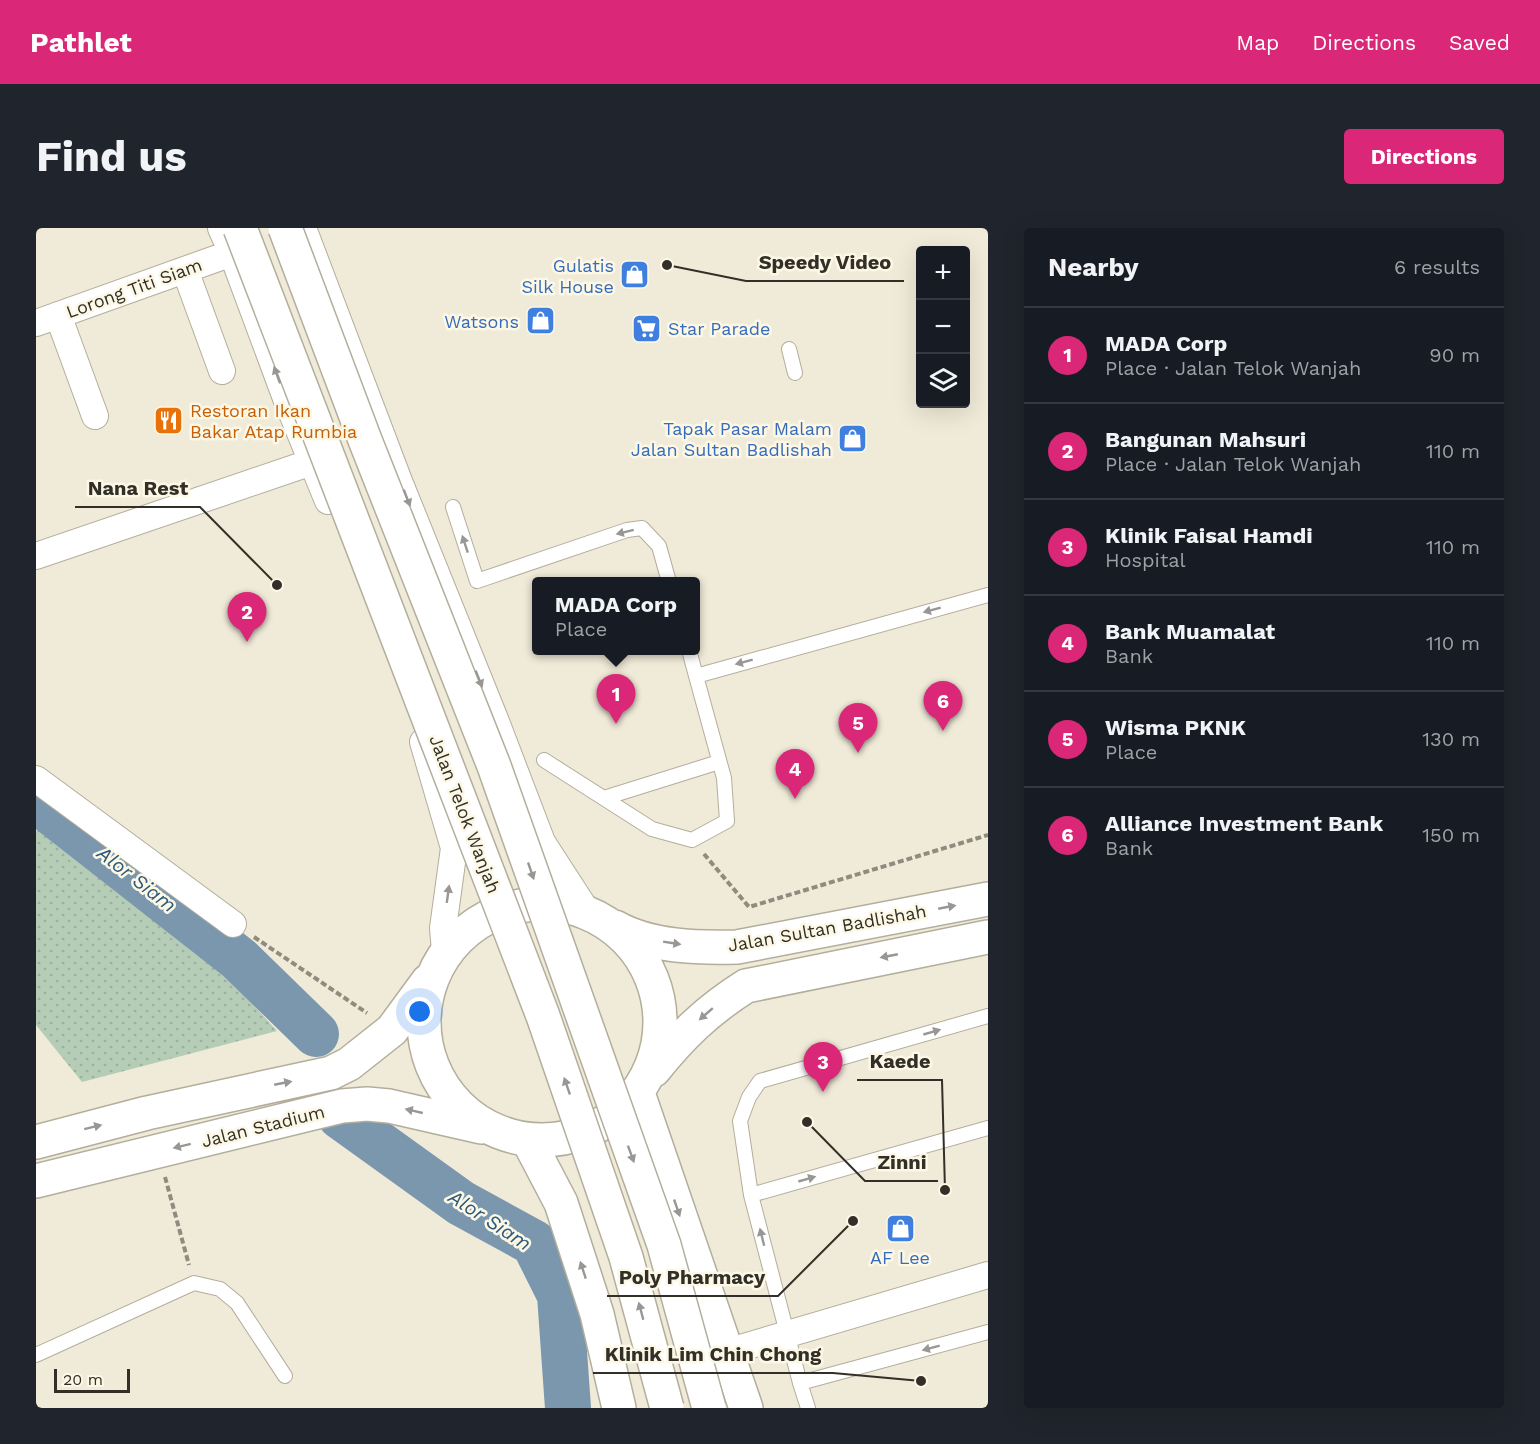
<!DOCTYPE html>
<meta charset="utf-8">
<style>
body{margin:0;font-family:"Work Sans",sans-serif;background:#20242c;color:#f1f3f6}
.controls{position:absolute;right:18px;top:18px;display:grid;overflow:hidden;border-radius:6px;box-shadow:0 6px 24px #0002}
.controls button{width:54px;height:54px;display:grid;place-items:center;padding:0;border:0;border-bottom:2px solid #363941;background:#171b24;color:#f1f3f6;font:30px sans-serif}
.scale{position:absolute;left:18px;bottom:15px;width:76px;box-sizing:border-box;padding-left:6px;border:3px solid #312f28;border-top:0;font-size:16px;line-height:21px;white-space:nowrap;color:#312f28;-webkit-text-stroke:4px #fdf8e5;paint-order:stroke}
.you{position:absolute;left:384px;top:784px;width:21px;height:21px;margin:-15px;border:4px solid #fff;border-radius:50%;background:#1a73e8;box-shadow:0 0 0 9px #1a73e833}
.badge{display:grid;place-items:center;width:39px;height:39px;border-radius:50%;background:#db2777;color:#fff;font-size:20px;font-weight:700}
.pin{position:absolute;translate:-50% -50px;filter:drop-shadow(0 2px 3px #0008)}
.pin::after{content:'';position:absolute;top:32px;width:21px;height:18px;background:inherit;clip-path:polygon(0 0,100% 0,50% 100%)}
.popup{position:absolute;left:496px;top:349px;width:168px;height:78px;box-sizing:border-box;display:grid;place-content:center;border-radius:6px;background:#171b24;filter:drop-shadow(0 2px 4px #0005);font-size:20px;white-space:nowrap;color:#9ea1a6}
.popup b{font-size:22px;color:#f1f3f6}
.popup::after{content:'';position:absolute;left:50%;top:100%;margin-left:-12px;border:12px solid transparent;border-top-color:#171b24}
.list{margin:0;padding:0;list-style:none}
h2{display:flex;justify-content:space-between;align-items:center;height:78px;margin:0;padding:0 24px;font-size:26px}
h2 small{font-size:20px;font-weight:400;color:#9ea1a6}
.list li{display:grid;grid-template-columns:39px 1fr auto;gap:18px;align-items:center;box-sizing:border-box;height:96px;padding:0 24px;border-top:2px solid #363941}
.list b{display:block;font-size:22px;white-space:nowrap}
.list p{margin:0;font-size:20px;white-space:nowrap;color:#9ea1a6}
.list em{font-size:20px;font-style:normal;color:#9ea1a6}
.icon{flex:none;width:33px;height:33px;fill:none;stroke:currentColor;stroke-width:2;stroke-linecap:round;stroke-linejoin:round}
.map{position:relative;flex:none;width:952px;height:1180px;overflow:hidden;border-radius:6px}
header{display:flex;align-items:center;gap:36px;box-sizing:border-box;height:84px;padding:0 30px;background:#db2777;color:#fff}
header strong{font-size:28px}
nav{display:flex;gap:33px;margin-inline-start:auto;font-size:21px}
.intro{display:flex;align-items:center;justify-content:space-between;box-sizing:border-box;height:144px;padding:0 36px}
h1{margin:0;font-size:42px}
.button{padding:15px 27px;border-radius:6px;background:#db2777;color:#fff;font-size:21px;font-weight:700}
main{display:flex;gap:36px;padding:0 36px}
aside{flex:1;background:#171b24;border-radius:6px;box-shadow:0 6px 24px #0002}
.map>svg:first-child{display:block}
</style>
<header>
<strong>Pathlet</strong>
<nav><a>Map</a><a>Directions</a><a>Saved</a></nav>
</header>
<div class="intro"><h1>Find us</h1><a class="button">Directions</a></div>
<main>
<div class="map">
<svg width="952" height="1180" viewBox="0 0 952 1180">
<defs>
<pattern id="grass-dots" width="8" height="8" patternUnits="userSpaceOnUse" patternTransform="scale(1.5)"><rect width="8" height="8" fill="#b5cdb7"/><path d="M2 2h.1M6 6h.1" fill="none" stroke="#9cb09d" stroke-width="1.8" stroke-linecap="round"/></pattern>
</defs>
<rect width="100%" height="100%" fill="#f0ead8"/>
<!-- grass -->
<path fill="url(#grass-dots)" d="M 11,595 L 159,712 L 241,803 L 46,854 L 0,797 L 0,603 Z"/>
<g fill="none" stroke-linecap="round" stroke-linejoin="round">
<!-- river -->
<path stroke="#7a97ae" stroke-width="46" d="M 0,572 L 203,731 L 280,806
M 304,888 L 425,975 L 498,1015 L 524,1067 L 532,1180"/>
<defs>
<path id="lane" d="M 753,121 L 759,145
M 417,279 L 441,353 L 591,302 L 606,300 L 623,318 L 633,354
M 653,422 L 660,448 L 952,367
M 508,532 L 616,601 L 656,612 L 691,593 L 688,550 L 660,448
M 568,570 L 683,534
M 952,788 L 724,853 L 713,869 L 704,893 L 715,967 L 764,1155 L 952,1104
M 715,967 L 952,900
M 0,1127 L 158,1055 L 184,1061 L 201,1075 L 249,1148
M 764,1155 L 772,1180"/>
<path id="street" d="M 185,0 L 196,25 L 251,173 L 292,273
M 267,0 L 363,253 L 459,491 L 506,614 L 552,685
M 149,42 L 186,143
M 22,87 L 59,188
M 0,95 L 196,25
M 0,328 L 276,234
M 387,514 L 418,620 L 407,700 L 409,724
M 0,551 L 197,696
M 691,1124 L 952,1047"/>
<path id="secondary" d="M388 794a118 118 0 1 1 236 0a118 118 0 1 1-236 0Z
M 579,699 C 614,719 662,720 701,719 L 952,671
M 618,842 C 646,807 672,782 710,758 L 952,709
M 602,865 L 710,1180
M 492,912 L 525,975 L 561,1086 L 583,1180
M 0,914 L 111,885 L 295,845 L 313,836 L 356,802 L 392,753
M 0,953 L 306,878 L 331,876 L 353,878 L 445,899"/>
</defs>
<!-- lane casing -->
<use href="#lane" stroke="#b3ae9c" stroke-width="16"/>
<!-- street casing -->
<use href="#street" stroke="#b3ae9c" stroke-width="28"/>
<!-- secondary casing -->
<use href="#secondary" stroke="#b3ae9c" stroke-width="36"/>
<!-- path -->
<path stroke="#8f8b7f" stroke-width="4" stroke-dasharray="6 3" stroke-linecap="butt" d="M 668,626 L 713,679 L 952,607
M 218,709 L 331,785
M 129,949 L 153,1037"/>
<!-- lane -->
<use href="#lane" stroke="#fff" stroke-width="14"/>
<!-- street -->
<use href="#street" stroke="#fff" stroke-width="26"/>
<!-- secondary -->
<use href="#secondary" stroke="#fff" stroke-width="33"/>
<defs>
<path id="secondary-bridge" d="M 204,0 L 507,788 L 590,1029 L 631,1180
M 249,0 L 329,212 L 458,538 L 628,1017 L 673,1180"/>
</defs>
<!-- secondary-bridge casing -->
<use href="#secondary-bridge" stroke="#b3ae9c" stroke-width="36" stroke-linecap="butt"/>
<!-- secondary-bridge -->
<use href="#secondary-bridge" stroke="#fff" stroke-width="33"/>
</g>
<!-- one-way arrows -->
<defs><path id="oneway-solid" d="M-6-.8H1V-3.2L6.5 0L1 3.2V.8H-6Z" transform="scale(1.5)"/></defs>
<g fill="#989794">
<use href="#oneway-solid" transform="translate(241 147) rotate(-110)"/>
<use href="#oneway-solid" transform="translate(371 270) rotate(69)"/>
<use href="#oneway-solid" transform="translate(589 304) rotate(166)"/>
<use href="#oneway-solid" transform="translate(429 316) rotate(-108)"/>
<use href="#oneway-solid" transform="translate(896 382) rotate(165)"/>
<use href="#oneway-solid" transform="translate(708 434) rotate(165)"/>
<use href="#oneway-solid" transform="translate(443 451) rotate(68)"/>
<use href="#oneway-solid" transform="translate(495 643) rotate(71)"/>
<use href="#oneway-solid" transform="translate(412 666) rotate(-82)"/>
<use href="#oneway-solid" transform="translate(911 679) rotate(-11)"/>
<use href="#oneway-solid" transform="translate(636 715) rotate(9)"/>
<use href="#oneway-solid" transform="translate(853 728) rotate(169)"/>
<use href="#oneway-solid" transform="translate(670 786) rotate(139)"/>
<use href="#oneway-solid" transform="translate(896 804) rotate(-16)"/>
<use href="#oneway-solid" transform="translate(247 855) rotate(-11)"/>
<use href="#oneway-solid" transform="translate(531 858) rotate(-109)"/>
<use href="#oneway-solid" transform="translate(378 883) rotate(-167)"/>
<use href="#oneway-solid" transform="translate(57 899) rotate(-14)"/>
<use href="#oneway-solid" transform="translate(146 918) rotate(166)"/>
<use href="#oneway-solid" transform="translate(595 926) rotate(70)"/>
<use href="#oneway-solid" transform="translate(771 951) rotate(-16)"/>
<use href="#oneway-solid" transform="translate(641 980) rotate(71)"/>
<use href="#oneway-solid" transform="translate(726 1009) rotate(-104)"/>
<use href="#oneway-solid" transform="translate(547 1042) rotate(-108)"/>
<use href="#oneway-solid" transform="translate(605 1083) rotate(-105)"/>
<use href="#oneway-solid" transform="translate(895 1120) rotate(165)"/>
</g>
<!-- icons -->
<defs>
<symbol id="shop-square" viewBox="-11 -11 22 22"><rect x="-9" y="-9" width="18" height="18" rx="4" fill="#3f7fe0" stroke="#fdf8e5"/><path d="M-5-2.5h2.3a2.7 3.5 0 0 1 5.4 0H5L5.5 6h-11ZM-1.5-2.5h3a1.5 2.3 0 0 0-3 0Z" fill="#fff"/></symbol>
<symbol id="supermarket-square" viewBox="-11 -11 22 22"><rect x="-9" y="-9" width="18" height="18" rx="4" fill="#3f7fe0" stroke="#fdf8e5"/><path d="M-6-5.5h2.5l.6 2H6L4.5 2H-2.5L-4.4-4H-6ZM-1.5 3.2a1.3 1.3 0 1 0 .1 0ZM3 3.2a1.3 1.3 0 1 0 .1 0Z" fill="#fff"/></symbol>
<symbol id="restaurant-square" viewBox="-11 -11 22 22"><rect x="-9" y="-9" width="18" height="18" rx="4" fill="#e8710a" stroke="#fdf8e5"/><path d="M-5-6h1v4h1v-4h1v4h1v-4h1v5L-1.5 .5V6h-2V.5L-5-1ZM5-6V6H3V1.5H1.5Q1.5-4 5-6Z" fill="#fff"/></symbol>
</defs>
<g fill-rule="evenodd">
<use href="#shop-square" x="582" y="30" width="33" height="33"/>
<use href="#shop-square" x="488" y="76" width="33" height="33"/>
<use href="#supermarket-square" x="594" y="84" width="33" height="33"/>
<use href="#restaurant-square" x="116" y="176" width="33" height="33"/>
<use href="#shop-square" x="800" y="194" width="33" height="33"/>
<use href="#shop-square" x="848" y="984" width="33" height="33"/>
</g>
<g text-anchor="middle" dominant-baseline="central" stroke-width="5" stroke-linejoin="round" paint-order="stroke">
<!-- shop labels -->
<g font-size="18" fill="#366cbe" stroke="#fdf8e5" text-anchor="end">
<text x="578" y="37">Gulatis<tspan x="578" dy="21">Silk House</tspan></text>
<text x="483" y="93">Watsons</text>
<text x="632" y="100" text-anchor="start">Star Parade</text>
<text x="796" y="200">Tapak Pasar Malam<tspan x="796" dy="21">Jalan Sultan Badlishah</tspan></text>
<text x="864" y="1029" text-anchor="middle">AF Lee</text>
</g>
<!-- street labels -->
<g font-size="18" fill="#312f28" stroke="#fdf8e5">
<text transform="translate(98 60) rotate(-20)">Lorong Titi Siam</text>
<text transform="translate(429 586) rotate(69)">Jalan Telok Wanjah</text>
<text transform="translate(791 700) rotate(-10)">Jalan Sultan Badlishah</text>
<text transform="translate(227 898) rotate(-14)">Jalan Stadium</text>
</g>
<!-- food labels -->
<g font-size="18" fill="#c56008" stroke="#fdf8e5" text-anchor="start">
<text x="154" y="182">Restoran Ikan<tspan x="154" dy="21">Bakar Atap Rumbia</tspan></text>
</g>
<!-- water labels -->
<g font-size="20" font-style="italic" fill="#2b5a7d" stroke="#fdf8e5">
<text transform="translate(101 651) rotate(38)">Alor Siam</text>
<text transform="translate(454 992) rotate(33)">Alor Siam</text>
</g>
</g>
<!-- callouts -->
<path fill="none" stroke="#312f28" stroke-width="2" d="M631 37L710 53H868M241 357L164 279H39M909 962L906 852H821M771 894L829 953H902M817 993L742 1068H571M885 1153L797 1145H557"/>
<g fill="#312f28" stroke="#fdf8e5" stroke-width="2">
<circle cx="631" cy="37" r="6"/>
<circle cx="241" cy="357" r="6"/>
<circle cx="909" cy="962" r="6"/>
<circle cx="771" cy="894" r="6"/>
<circle cx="817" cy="993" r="6"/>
<circle cx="885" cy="1153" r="6"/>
</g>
<g font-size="20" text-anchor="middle" font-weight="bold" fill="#312f28" stroke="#fdf8e5" stroke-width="5" stroke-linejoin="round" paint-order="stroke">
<text x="789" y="41">Speedy Video</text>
<text x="102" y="267">Nana Rest</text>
<text x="864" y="840">Kaede</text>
<text x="866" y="941">Zinni</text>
<text x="656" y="1056">Poly Pharmacy</text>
<text x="677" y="1133">Klinik Lim Chin Chong</text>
</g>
</svg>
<div class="controls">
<button>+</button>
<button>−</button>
<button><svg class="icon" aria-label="layers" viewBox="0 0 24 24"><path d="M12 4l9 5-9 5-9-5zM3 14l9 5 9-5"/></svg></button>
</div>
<div class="scale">20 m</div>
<div class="you"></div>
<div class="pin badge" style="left:580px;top:496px">1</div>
<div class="popup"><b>MADA Corp</b>Place</div>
<div class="pin badge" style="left:211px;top:414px">2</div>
<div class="pin badge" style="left:787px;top:864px">3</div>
<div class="pin badge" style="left:759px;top:571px">4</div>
<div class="pin badge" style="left:822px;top:525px">5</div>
<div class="pin badge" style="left:907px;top:503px">6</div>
</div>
<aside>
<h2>Nearby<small>6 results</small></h2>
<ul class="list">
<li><span class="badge">1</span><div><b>MADA Corp</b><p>Place · Jalan Telok Wanjah</p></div><em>90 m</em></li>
<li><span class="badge">2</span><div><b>Bangunan Mahsuri</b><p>Place · Jalan Telok Wanjah</p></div><em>110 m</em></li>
<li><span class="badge">3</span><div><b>Klinik Faisal Hamdi</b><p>Hospital</p></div><em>110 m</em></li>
<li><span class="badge">4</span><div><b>Bank Muamalat</b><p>Bank</p></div><em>110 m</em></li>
<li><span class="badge">5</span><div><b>Wisma PKNK</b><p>Place</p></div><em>130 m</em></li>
<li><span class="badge">6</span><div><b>Alliance Investment Bank</b><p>Bank</p></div><em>150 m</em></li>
</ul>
</aside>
</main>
